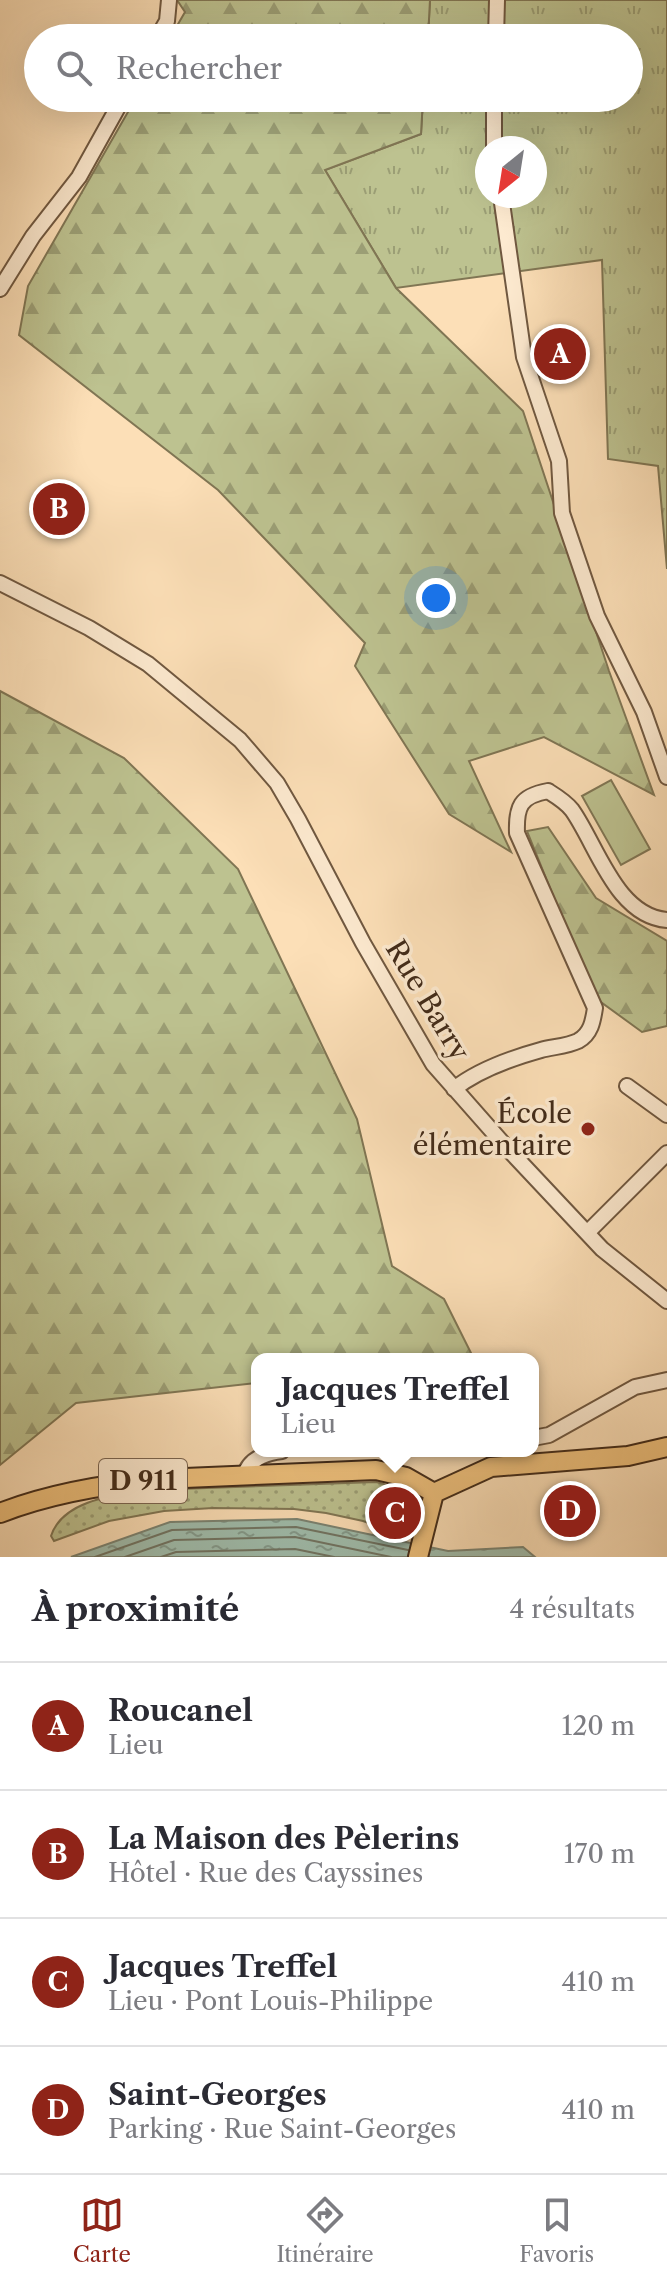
<!DOCTYPE html>
<html lang="fr">
<meta charset="utf-8">
<style>
body{margin:0;font-family:"Libre Caslon Text",serif;background:#f2f2f3;color:#2b2b33}
.compass{position:absolute;left:475px;top:136px;width:72px;height:72px;border-radius:50%;background:#fff;box-shadow:0 8px 32px #0002;rotate:210deg}
.you{position:absolute;left:436px;top:598px;width:28px;height:28px;margin:-20px;border:6px solid #fff;border-radius:50%;background:#1a73e8;box-shadow:0 0 0 12px #1a73e833}
.badge{display:grid;place-items:center;width:52px;height:52px;border-radius:50%;background:#8f2418;color:#fff;font-size:26px;font-weight:700}
.pin{position:absolute;translate:-50% -50%;border:4px solid #fff;box-shadow:0 2px 8px #0006}
.popup{position:absolute;left:251px;top:1353px;width:288px;height:104px;box-sizing:border-box;display:grid;place-content:center;border-radius:16px;background:#fff;filter:drop-shadow(0 2px 6px #0005);font-size:26px;white-space:nowrap;color:#7c7c81}
.popup b{font-size:30px;color:#2b2b33}
.popup::after{content:'';position:absolute;left:50%;top:100%;margin-left:-16px;border:16px solid transparent;border-top-color:#fff}
.list{margin:0;padding:0;list-style:none}
h2{display:flex;justify-content:space-between;align-items:center;height:104px;margin:0;padding:0 32px;font-size:34px}
h2 small{font-size:26px;font-weight:400;color:#7c7c81}
.list li{display:grid;grid-template-columns:52px 1fr auto;gap:24px;align-items:center;box-sizing:border-box;height:128px;padding:0 32px;border-top:2px solid #e1e1e2}
.list b{display:block;font-size:30px;white-space:nowrap}
.list p{margin:0;font-size:26px;white-space:nowrap;color:#7c7c81}
.list em{font-size:26px;font-style:normal;color:#7c7c81}
.icon{flex:none;width:44px;height:44px;fill:none;stroke:currentColor;stroke-width:2;stroke-linecap:round;stroke-linejoin:round}
.map{position:relative;flex:none;width:667px;height:1557px;overflow:hidden}
.search{position:absolute;background:#fff;box-shadow:0 8px 32px #0002;left:24px;right:24px;top:24px;height:88px;display:flex;align-items:center;gap:20px;box-sizing:border-box;padding:0 28px;border-radius:44px;color:#7c7c81;font-size:30px}
.sheet{height:616px;background:#fff}
nav{display:flex;justify-content:space-around;align-items:center;box-sizing:border-box;height:112px;border-top:2px solid #e1e1e2;background:#fff;font-size:22px;color:#7c7c81}
nav a{display:grid;justify-items:center;gap:4px}
nav .on{color:#8f2418}
.map>svg:first-child{display:block}
</style>
<div class="map">
<svg width="667" height="1557" viewBox="0 0 667 1557">
<defs>
<pattern id="grass-tufts" width="24" height="20" patternUnits="userSpaceOnUse" patternTransform="scale(2)"><rect width="24" height="20" fill="#bdc290"/><path d="M3 7l-1-3M5 7V3M7 7l1-3M15 17l-1-3M17 17v-4M19 17l1-3" fill="none" stroke="#9b9e75"/></pattern>
<pattern id="forest-firs" width="22" height="20" patternUnits="userSpaceOnUse" patternTransform="scale(2)"><rect width="22" height="20" fill="#bdc290"/><path d="M5 1l3.5 6h-7zM16 11l3.5 6h-7z" fill="#9b9e75"/></pattern>
<pattern id="garden-dots" width="8" height="8" patternUnits="userSpaceOnUse" patternTransform="scale(2)"><rect width="8" height="8" fill="#bdc290"/><path d="M2 2h.1M6 6h.1" fill="none" stroke="#9b9e75" stroke-width="1.8" stroke-linecap="round"/></pattern>
<pattern id="water-ripples" width="26" height="14" patternUnits="userSpaceOnUse" patternTransform="scale(2)"><rect width="26" height="14" fill="#9fbdad"/><path d="M2 4q2-2 4 0t4 0M15 11q2-2 4 0t4 0" fill="none" stroke="#839a8c"/></pattern>
</defs>
<rect width="100%" height="100%" fill="#fcdfb7"/>
<filter id="stains"><feTurbulence type="fractalNoise" baseFrequency=".0025" numOctaves="4"/><feColorMatrix values="0 0 0 0 .2 0 0 0 0 .09 0 0 0 0 .02 0 0 0 .5 -.17"/></filter>
<radialGradient id="worn" r=".72"><stop offset=".6" stop-color="#630" stop-opacity="0"/><stop offset="1" stop-color="#630" stop-opacity=".3"/></radialGradient>
<!-- grass -->
<path fill="url(#grass-tufts)" stroke="#807654" stroke-width="2" fill-rule="evenodd" d="M 430,0 L 667,0 L 667,569 L 658,466 L 608,459 L 602,260 L 396,288 L 325,170 L 421,134 L 423,98 L 629,98 L 629,38 L 428,38 ZM 487,148 L 535,148 L 535,196 L 487,196 Z"/>
<!-- forest -->
<path fill="url(#forest-firs)" stroke="#807654" stroke-width="2" d="M 177,0 L 430,0 L 428,38 L 170,38 L 185,12 Z
M 136,98 L 423,98 L 421,134 L 325,170 L 396,288 L 523,411 L 609,671 L 654,795 L 544,737 L 469,761 L 511,852 L 449,814 L 355,666 L 365,643 L 218,490 L 19,335 L 28,286 Z
M 0,691 L 124,758 L 238,869 L 357,1119 L 392,1266 L 444,1299 L 474,1359 L 257,1359 L 257,1383 L 76,1403 L 0,1465 Z
M 548,827 L 596,898 L 667,941 L 667,1026 L 642,1032 L 594,997 L 527,831 Z"/>
<!-- park -->
<path fill="#bdc290" stroke="#807654" stroke-width="2" d="M 611,780 L 650,849 L 621,865 L 582,796 Z"/>
<!-- garden -->
<path fill="url(#garden-dots)" stroke="#807654" stroke-width="2" d="M 376,1482 C 405,1488 414,1509 409,1537 L 363,1521 L 326,1513 L 294,1509 L 213,1508 L 164,1511 L 109,1521 L 54,1541 L 51,1536 C 63,1499 117,1495 151,1490 Z"/>
<!-- water -->
<path fill="url(#water-ripples)" stroke="#7a8372" stroke-width="2" d="M 297,1519 L 448,1551 L 523,1547 L 535,1557 L 71,1557 L 170,1522 Z"/>
<g fill="none" stroke-linecap="round" stroke-linejoin="round">
<!-- shore -->
<path stroke="#707463" stroke-width="2" d="M 95,1557 L 172,1530 L 296,1527 L 408,1550
M 125,1557 L 174,1540 L 295,1537 L 391,1557
M 161,1557 L 176,1552 L 295,1549 L 334,1557"/>
<defs>
<path id="minor" d="M 157,38 L 167,21 L 169,0
M 496,38 L 497,0
M 494,98 L 494,148
M 501,196 L 524,357 L 559,461 L 562,513 L 597,616 L 644,712 L 667,777
M 0,289 L 33,236 L 79,177 L 123,98
M 0,583 L 89,628 L 148,664 L 240,740 L 277,783 L 298,819 L 363,943 L 433,1064 L 508,1149 L 602,1249 L 667,1301
M 627,1086 L 667,1115
M 454,1089 C 478,1070 512,1058 541,1050 C 552,1047 568,1046 578,1041 C 591,1034 593,1021 595,1008 L 517,833 C 516,807 520,796 548,791 C 556,796 566,802 572,810 C 597,845 616,916 667,920
M 587,1233 L 667,1153
M 533,1438 L 549,1435 L 635,1387 L 667,1380
M 244,1477 C 248,1459 265,1453 282,1451"/>
<path id="major" d="M 434,1493 L 491,1467 L 628,1456 L 667,1447
M 0,1513 C 51,1493 107,1484 161,1479 L 376,1470 L 406,1477 L 434,1493
M 418,1557 L 434,1493"/>
</defs>
<!-- minor casing -->
<use href="#minor" stroke="#705840" stroke-width="18"/>
<!-- major casing -->
<use href="#major" stroke="#422b19" stroke-width="22"/>
<!-- minor -->
<use href="#minor" stroke="#fdead0" stroke-width="14"/>
<!-- major -->
<use href="#major" stroke="#eec07c" stroke-width="18"/>
</g>
<!-- markers -->
<circle fill="#8f2418" stroke="#fdead0" stroke-width="3" cx="588" cy="1129" r="8"/>
<g text-anchor="middle" dominant-baseline="central" stroke-width="7" stroke-linejoin="round" paint-order="stroke">
<!-- shield labels -->
<rect fill="#fdead0" stroke="#7a6450" stroke-width="2" x="99" y="1459" width="88" height="44" rx="6"/>
<g font-size="26" font-weight="bold" fill="#422b19">
<text x="143" y="1481">D 911</text>
</g>
<!-- street labels -->
<g font-size="28" fill="#422b19" stroke="#fdead0">
<text transform="translate(428 1000) rotate(59)">Rue Barry</text>
</g>
<!-- poi labels -->
<g font-size="28" fill="#422b19" stroke="#fdead0" text-anchor="end">
<text x="572" y="1113">École<tspan x="572" dy="32">élémentaire</tspan></text>
</g>
</g>
<rect width="100%" height="100%" filter="url(#stains)"/>
<rect width="100%" height="100%" fill="url(#worn)"/>
</svg>
<svg class="compass" viewBox="-18 -18 36 36"><path d="M0-13l5 13h-10z" fill="#e53935"/><path d="M0 13l5-13h-10z" fill="#7c7c81"/></svg>
<div class="you"></div>
<div class="pin badge" style="left:560px;top:354px">A</div>
<div class="pin badge" style="left:59px;top:509px">B</div>
<div class="pin badge" style="left:395px;top:1513px">C</div>
<div class="popup"><b>Jacques Treffel</b>Lieu</div>
<div class="pin badge" style="left:570px;top:1511px">D</div>
<div class="search"><svg class="icon" aria-label="search" viewBox="0 0 24 24"><circle cx="10" cy="10" r="6"/><path d="M15 15l6 6"/></svg>Rechercher</div>
</div>
<section class="sheet">
<h2>À proximité<small>4 résultats</small></h2>
<ul class="list">
<li><span class="badge">A</span><div><b>Roucanel</b><p>Lieu</p></div><em>120 m</em></li>
<li><span class="badge">B</span><div><b>La Maison des Pèlerins</b><p>Hôtel · Rue des Cayssines</p></div><em>170 m</em></li>
<li><span class="badge">C</span><div><b>Jacques Treffel</b><p>Lieu · Pont Louis-Philippe</p></div><em>410 m</em></li>
<li><span class="badge">D</span><div><b>Saint-Georges</b><p>Parking · Rue Saint-Georges</p></div><em>410 m</em></li>
</ul>
</section>
<nav>
<a class="on"><svg class="icon" aria-label="map" viewBox="0 0 24 24"><path d="M3 6l6-2 6 2 6-2v14l-6 2-6-2-6 2zM9 4v14M15 6v14"/></svg>Carte</a>
<a><svg class="icon" aria-label="directions" viewBox="0 0 24 24"><path d="M12 3l9 9-9 9-9-9zM9 14v-3h6M13 9l2 2-2 2"/></svg>Itinéraire</a>
<a><svg class="icon" aria-label="saved" viewBox="0 0 24 24"><path d="M7 4h10v16l-5-4-5 4z"/></svg>Favoris</a>
</nav>
